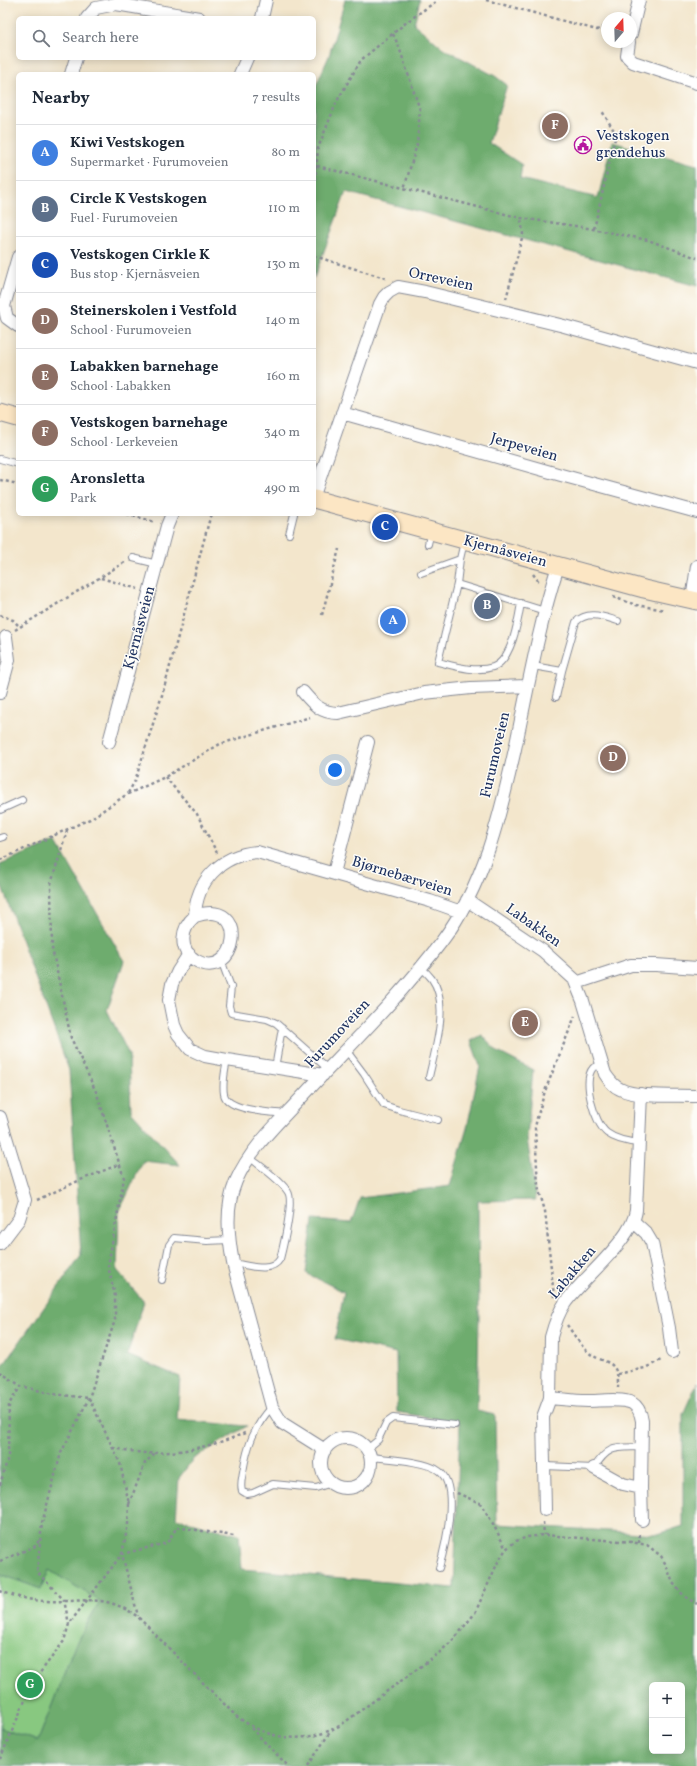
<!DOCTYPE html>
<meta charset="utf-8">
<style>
body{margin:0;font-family:Vollkorn,serif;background:#f2f2f3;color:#1f2937}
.controls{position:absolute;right:12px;bottom:12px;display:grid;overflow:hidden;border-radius:6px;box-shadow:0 2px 10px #0003}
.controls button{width:36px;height:36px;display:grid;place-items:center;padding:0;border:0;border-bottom:1px solid #e0e1e3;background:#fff;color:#1f2937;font:20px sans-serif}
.compass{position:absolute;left:601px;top:12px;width:36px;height:36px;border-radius:50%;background:#fff;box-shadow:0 2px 10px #0003;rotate:19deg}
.you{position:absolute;left:335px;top:770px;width:14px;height:14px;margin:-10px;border:3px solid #fff;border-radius:50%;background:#1a73e8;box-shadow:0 0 0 6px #1a73e833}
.badge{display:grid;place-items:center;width:26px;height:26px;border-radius:50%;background:#db2777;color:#fff;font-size:13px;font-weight:700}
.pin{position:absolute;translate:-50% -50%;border:2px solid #fff;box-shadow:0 1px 4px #0006}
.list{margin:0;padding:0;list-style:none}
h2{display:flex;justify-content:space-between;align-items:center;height:52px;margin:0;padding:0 16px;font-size:17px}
h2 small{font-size:13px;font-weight:400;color:#747a83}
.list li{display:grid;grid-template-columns:26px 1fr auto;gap:12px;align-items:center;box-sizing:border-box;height:56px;padding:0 16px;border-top:1px solid #e0e1e3}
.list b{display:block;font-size:15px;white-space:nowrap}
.list p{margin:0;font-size:13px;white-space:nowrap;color:#747a83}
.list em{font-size:13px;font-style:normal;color:#747a83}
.icon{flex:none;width:22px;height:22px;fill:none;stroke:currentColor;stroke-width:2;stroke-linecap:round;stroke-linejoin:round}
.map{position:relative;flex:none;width:697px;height:1766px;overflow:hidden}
.search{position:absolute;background:#fff;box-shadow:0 2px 10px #0003;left:16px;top:16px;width:300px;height:44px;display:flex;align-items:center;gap:10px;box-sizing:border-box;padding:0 14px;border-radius:6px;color:#747a83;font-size:15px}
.panel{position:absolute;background:#fff;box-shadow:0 2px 10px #0003;left:16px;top:72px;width:300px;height:444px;border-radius:6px}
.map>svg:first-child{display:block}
</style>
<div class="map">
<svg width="697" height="1766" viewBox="0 0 697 1766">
<rect width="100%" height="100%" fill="#fdfcf7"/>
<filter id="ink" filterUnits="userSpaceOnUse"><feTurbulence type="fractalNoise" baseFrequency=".025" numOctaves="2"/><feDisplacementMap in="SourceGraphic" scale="8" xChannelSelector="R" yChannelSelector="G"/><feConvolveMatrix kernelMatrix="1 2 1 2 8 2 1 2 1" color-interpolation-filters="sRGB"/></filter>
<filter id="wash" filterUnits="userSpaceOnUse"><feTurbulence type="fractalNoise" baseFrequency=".012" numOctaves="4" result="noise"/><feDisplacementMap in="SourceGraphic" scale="16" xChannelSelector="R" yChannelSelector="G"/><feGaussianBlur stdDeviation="0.9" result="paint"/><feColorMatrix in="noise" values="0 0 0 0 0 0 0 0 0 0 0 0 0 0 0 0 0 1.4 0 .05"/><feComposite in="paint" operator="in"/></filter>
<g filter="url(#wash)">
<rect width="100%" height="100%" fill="#f3e6cc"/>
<!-- green -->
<path fill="#88c880" stroke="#527c6f" d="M 49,1570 L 100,1601 L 76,1643 L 38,1741 L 0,1728 L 0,1574 L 41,1589 Z"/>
<!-- forest -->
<path fill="#6eac6e" stroke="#446e66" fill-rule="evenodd" d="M 345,0 L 420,0 L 414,24 L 443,48 L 495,76 L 507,85 L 489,143 L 522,165 L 520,179 L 598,198 L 612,142 L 697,165 L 697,286 L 346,192 L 314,278 L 314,90 L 329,56 Z
M 56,841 L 124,961 L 107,1010 L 129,1055 L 131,1111 L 180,1165 L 143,1161 L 119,1212 L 117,1270 L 144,1302 L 127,1355 L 180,1377 L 177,1420 L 247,1426 L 193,1459 L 179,1478 L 176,1518 L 239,1535 L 242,1569 L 454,1588 L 460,1423 L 397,1412 L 396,1353 L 335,1339 L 344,1292 L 306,1273 L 313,1220 L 351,1223 L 360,1198 L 450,1186 L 467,1128 L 480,1066 L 471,1041 L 482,1035 L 498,1052 L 533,1070 L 527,1138 L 536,1200 L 478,1201 L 479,1317 L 477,1411 L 495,1415 L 497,1524 L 658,1534 L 683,1526 L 683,1414 L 697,1383 L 697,1766 L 0,1766 L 0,1728 L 38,1741 L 76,1643 L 100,1601 L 49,1570 L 41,1589 L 0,1574 L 0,1370 L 81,1255 L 69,1070 L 0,881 L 0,864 ZM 652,1685 L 682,1685 L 682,1751 L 652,1751 Z"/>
</g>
<g filter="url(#ink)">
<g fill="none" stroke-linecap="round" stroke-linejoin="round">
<defs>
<path id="lane" d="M 0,459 L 18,464
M 289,534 L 294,514
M 464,542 L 460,559 L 457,584 L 545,611
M 428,544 L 431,531
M 133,558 L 157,564
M 421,573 L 460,559
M 457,584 L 438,662 C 454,666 476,673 493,667 C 512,660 518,621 521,603
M 533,666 L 562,671
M 556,697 L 562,671 L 576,622 C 588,610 604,617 618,621
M 0,810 L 22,800
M 0,838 L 3,837
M 221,960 L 231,987 L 229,1006 L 231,1013 L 267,1019 L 276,1023 L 328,1069
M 421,968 C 425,971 429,975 432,979 C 450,1004 435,1049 429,1077
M 346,1050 L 364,1074 L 384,1105 L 399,1110 L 438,1120
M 227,1060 C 225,1071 222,1083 224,1094 C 227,1111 271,1112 285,1114
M 602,1064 L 593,1068 C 582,1080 594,1123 607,1133 C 615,1139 629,1142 639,1143
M 275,1068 L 282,1028
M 233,1263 C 248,1265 271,1274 280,1259 C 283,1247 294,1201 288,1192 C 281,1180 260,1166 249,1157
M 162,1280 L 169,1245 L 174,1238 L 207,1241 L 229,1240
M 272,1407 C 254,1426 247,1447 243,1472 C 242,1478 240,1485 242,1491 L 247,1494 L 253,1493 L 273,1484 L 316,1488 L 332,1483
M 367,1449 L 378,1440 L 386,1423 L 393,1418 L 455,1425
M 371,1457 C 387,1459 427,1461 439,1471 C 460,1486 445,1547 439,1568
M 545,1466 L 594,1468 C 609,1444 616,1448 642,1447"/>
<path id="street" d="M 87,18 L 96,8 L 116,4 L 199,18
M 262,18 L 266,0
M 631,34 L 639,0
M 629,42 L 627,56 L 633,62 L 697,83
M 71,74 L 76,58
M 240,74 L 247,58
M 18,257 L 4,306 L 7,318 L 18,326
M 342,413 L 561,475 L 697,512
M 314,495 L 380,304 L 384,297 L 389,292 L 398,287 L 425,292 L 564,326 L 697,363
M 692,600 L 697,566
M 303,692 C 313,704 321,713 338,713 L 424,693 L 471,688 L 528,686
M 0,693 L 9,660 L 6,637
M 109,742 L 167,526 L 172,514
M 334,873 L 368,742
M 467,900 L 543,951 L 574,979 L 583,1001 L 605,1074 C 610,1081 613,1086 620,1089 C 636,1098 678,1095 697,1096
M 195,916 C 253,896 237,985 195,960 C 178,949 181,928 195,916 C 196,881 221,855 257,852 L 430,901 L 461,912
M 189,954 L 178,971 L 172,984 L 169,1000 L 174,1025 L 178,1034 L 190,1049 L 205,1056 L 227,1060 L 323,1075
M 576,983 L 631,965 L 656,965 L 697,968
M 0,1117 L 25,1200 L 19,1219 L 0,1244
M 634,1222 L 646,1233 L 652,1243 L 669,1328 L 672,1352
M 550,1398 C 562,1399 575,1401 588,1401 C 599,1401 622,1398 632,1403 C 639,1407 641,1414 642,1421 L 641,1488 L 642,1520
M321 1463a25 25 0 1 1 50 0a25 25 0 1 1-50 0Z
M 325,1450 L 282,1423 L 272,1407 L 233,1263 C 228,1236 225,1207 236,1181 C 250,1149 277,1124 300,1099 C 348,1047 399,998 442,941 C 484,885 500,816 515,749 C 528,687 539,625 558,566
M 594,1468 L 623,1484 L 641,1488
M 545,1510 L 543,1417 L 550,1398 L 551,1337 C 554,1326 558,1313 565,1303 C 583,1278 633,1239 636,1210 L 641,1094"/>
<path id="secondary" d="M 0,413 L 18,418
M 314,499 L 644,589 L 697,601"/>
</defs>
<!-- lane casing -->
<use href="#lane" stroke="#878a95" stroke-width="8"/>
<!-- street casing -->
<use href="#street" stroke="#878a95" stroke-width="14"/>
<!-- secondary casing -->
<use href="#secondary" stroke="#878a95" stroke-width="19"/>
<!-- path -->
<path stroke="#878a95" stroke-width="2.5" stroke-dasharray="3 3" stroke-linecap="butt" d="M 486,0 L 597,30 L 607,26
M 393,34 L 399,47 L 420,110 L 417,144 L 404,189
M 317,166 L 521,218 L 582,227 L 648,240 L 697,258
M 314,192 L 318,148 L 337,101 L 361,60 L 408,21 L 438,0
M 594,229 L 616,134 L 602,111
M 314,256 L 388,279
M 506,299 L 523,234 L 521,218
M 0,480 L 18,484
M 127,514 L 155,522
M 533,574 L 540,583
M 101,578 L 138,589
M 613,597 L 636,605 L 665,610
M 0,615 L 13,620 L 20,627
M 322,615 L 339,549
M 15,630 L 125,562
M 165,777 L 197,814 L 217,853
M 128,793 L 135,781 L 163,692 L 211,514
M 67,830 L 51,884 L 52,948 L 71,1038 L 97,1094 L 124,1178 L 108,1266 L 115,1296 L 115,1320 L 89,1398 L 61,1453 L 42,1523 L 37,1572 L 64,1600 L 69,1624
M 0,860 L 90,819 L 126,795 L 165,777 L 220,744 L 310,717
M 37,1200 L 78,1181 L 120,1164
M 554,1297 L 545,1211 L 538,1187 L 535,1128 L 537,1118 L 545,1091 L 575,1016
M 567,1325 C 573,1333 579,1343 586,1350 C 603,1367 619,1355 618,1388
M 0,1372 L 21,1386
M 618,1374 L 645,1368 L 663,1359
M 89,1398 L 120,1463 L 129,1504 L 128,1524 L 122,1554 L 138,1616
M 113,1448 C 126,1450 142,1454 155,1453 C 186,1452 216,1445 245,1433
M 0,1485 L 8,1457 L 9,1404 L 21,1386 L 53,1394 L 89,1398
M 457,1493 L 480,1503 L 491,1520 L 506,1549
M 129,1504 L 145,1463 L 155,1453
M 543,1522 L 544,1535
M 639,1543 L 640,1532
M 0,1561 L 36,1546 L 39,1540
M 0,1591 C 14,1596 31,1601 46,1601 C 85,1603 103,1592 138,1617 L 236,1716 C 269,1741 305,1745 341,1725 L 439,1653 L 455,1638 L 475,1613 L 498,1562 L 506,1549 L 516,1541 L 528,1537 L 544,1535 L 631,1542 L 647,1545 L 661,1556 L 666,1565 L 673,1583 L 684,1596 L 697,1604
M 251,1728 L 288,1766
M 0,1759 L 33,1682 L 64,1641 L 69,1624 L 122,1554 L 167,1543 L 177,1527 L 234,1536
M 308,1766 L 330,1732"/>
<!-- lane -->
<use href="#lane" stroke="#fff" stroke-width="6"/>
<!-- street -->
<use href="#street" stroke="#fff" stroke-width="12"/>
<!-- secondary -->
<use href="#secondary" stroke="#fce6c4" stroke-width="17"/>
</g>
</g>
<!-- icons -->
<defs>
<symbol id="civic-ring" viewBox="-11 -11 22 22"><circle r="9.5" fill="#fdfcf7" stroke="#b5179e" stroke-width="1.5"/><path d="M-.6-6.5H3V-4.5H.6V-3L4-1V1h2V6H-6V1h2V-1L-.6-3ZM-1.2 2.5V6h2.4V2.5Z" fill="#b5179e"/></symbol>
</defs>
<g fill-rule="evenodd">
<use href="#civic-ring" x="573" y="135" width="20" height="20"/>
</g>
<g text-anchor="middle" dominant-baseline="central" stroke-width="3" stroke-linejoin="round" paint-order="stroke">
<!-- poi labels -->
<g font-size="15" fill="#1b2f5e" stroke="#fdfcf7" text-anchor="start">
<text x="596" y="136">Vestskogen<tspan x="596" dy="17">grendehus</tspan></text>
</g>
<!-- street labels -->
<g font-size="15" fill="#1b2f5e" stroke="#fdfcf7">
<text transform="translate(441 280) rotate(12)">Orreveien</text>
<text transform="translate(524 448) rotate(16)">Jerpeveien</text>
<text transform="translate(505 552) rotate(15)">Kjernåsveien</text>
<text transform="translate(140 628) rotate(-75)">Kjernåsveien</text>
<text transform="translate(496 755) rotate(-77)">Furumoveien</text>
<text transform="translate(402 877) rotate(17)">Bjørnebærveien</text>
<text transform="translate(533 926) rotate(35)">Labakken</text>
<text transform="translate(338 1034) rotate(-47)">Furumoveien</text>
<text transform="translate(573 1273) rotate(-50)">Labakken</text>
</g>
</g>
</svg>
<div class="controls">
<button>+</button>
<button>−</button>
</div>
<svg class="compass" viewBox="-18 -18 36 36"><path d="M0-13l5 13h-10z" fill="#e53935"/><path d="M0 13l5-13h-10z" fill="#747a83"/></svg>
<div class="you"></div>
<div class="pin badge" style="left:393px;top:621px;background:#3f7fe0">A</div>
<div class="pin badge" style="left:487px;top:606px;background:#5c6f8a">B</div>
<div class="pin badge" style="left:385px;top:527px;background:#1a4fb4">C</div>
<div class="pin badge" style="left:613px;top:758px;background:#8d6e63">D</div>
<div class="pin badge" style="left:525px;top:1023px;background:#8d6e63">E</div>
<div class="pin badge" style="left:555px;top:126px;background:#8d6e63">F</div>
<div class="pin badge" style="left:30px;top:1685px;background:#2e9e5b">G</div>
<div class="search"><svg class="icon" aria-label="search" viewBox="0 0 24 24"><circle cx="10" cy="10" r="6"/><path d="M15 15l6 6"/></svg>Search here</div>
<section class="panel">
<h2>Nearby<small>7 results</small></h2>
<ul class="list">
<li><span class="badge" style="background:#3f7fe0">A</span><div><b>Kiwi Vestskogen</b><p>Supermarket · Furumoveien</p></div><em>80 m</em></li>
<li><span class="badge" style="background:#5c6f8a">B</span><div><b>Circle K Vestskogen</b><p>Fuel · Furumoveien</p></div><em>110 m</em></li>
<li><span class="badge" style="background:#1a4fb4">C</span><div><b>Vestskogen Cirkle K</b><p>Bus stop · Kjernåsveien</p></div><em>130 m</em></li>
<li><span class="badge" style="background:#8d6e63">D</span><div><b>Steinerskolen i Vestfold</b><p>School · Furumoveien</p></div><em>140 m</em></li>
<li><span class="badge" style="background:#8d6e63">E</span><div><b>Labakken barnehage</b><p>School · Labakken</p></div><em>160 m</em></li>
<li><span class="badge" style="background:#8d6e63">F</span><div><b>Vestskogen barnehage</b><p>School · Lerkeveien</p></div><em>340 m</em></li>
<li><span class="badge" style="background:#2e9e5b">G</span><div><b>Aronsletta</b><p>Park</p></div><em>490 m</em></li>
</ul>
</section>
</div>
